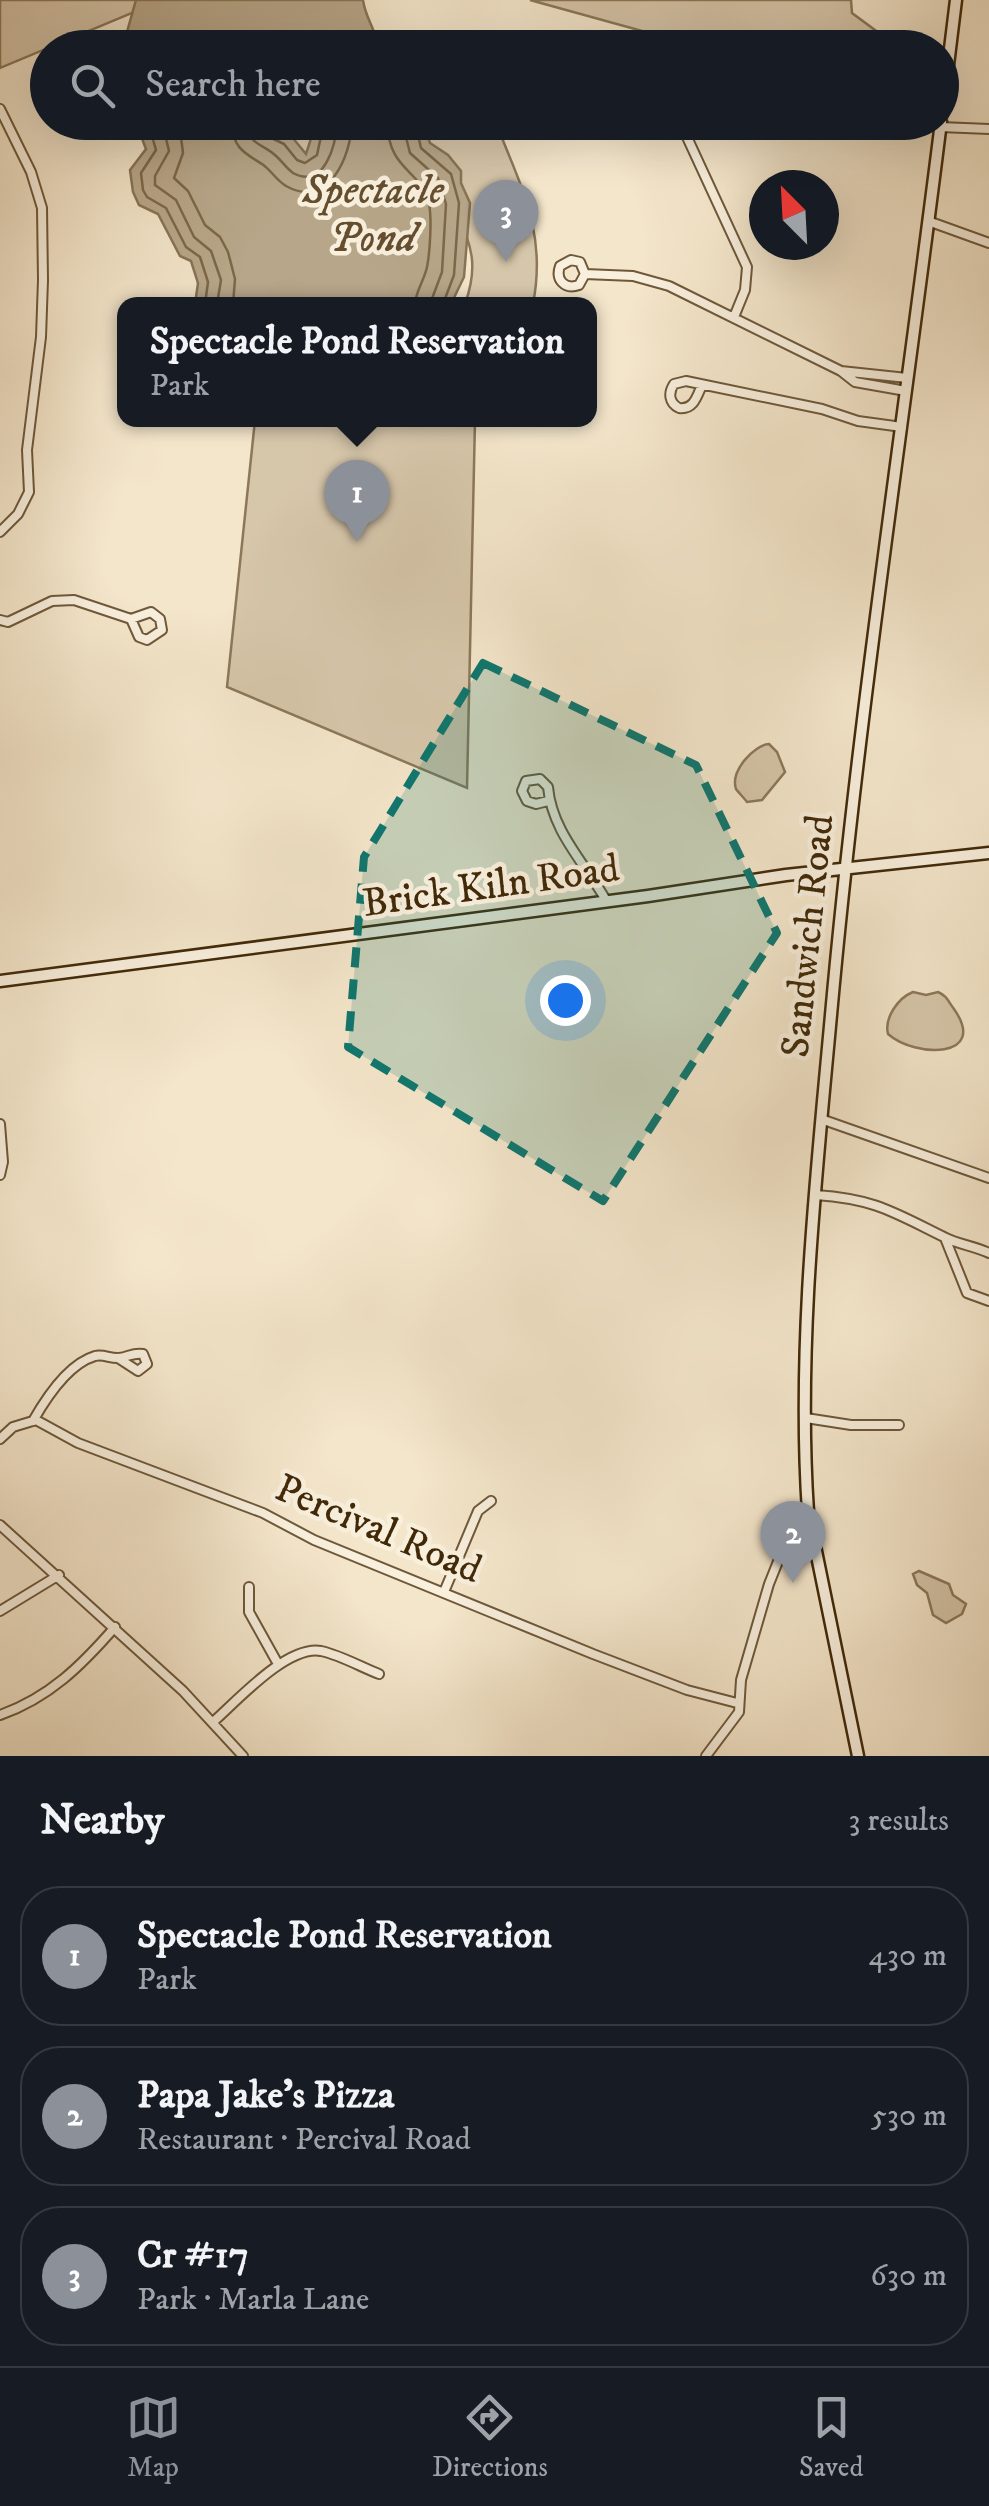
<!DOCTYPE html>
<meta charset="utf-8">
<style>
body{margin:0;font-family:"IM FELL DW Pica",serif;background:#242831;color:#f1f3f6}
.compass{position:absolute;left:749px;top:170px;width:90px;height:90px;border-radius:50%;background:#171b24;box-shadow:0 10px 40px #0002;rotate:336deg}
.you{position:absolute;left:565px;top:1000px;width:35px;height:35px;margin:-25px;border:8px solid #fff;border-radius:50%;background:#1a73e8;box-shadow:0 0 0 15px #1a73e833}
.badge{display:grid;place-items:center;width:65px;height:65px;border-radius:50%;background:#8c9099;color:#fff;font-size:32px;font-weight:700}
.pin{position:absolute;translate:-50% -82px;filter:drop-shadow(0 2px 5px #0008)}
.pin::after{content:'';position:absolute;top:52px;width:35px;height:30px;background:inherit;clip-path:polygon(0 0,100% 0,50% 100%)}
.popup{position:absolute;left:117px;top:297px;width:480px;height:130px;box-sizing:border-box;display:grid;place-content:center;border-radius:20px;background:#171b24;filter:drop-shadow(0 2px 8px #0005);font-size:32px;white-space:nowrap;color:#9ea1a6}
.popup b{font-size:38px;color:#f1f3f6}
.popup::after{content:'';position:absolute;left:50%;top:100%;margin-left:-20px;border:20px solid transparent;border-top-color:#171b24}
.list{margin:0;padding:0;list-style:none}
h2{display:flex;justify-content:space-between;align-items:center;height:130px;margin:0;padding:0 40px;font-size:42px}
h2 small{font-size:32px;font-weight:400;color:#9ea1a6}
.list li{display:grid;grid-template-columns:65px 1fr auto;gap:30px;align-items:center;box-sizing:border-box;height:140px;margin:0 20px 20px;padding:0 20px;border:2px solid #363941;border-radius:40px}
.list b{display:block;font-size:38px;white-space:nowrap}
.list p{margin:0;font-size:32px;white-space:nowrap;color:#9ea1a6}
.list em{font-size:32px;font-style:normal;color:#9ea1a6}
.icon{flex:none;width:55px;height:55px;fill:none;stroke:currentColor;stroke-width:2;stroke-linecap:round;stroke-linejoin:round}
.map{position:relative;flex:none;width:989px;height:1756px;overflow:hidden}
.search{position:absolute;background:#171b24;box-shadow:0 10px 40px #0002;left:30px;right:30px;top:30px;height:110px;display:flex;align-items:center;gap:25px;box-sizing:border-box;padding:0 35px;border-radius:55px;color:#9ea1a6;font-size:38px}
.sheet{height:610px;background:#171b24}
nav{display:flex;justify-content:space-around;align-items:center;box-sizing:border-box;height:140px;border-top:2px solid #363941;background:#171b24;font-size:28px;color:#9ea1a6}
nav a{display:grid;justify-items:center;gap:5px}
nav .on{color:#8c9099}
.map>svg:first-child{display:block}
</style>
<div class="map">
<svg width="989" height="1756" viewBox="0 0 989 1756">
<rect width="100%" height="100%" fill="#f4e6cb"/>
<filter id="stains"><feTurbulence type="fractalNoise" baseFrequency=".002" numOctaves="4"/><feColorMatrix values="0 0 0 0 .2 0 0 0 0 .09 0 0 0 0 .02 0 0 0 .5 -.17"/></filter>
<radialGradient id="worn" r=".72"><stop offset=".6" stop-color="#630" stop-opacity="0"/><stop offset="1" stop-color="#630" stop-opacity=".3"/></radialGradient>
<!-- green -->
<path fill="#d6c6aa" stroke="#8c7859" stroke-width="2.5" d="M 0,0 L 145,0 L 144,8 L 0,68 Z
M 530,0 L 851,0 L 852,13 L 898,47 L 700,47 Z
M 232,123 L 496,123 C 521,187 547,233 533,304 L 465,304 C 480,262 470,244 454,205 L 306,169 Z
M 255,420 L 475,420 L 467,788 L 227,687 Z
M 769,744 L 777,752 L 785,772 L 762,800 L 747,802 C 745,799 738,792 736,789 C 730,771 754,745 769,744 Z
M 913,992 L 926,995 L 938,992 C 947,996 948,1001 954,1009 C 989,1059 915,1058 888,1034 C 884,1018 898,998 913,992 Z
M 919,1571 L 949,1584 L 953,1595 L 966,1604 L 962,1614 L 946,1623 L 933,1615 L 927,1593 L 917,1585 L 913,1574 Z"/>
<!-- water -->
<path fill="#b7a689" stroke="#887455" stroke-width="2.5" d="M 136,0 L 363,0 C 365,15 372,24 376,38 L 361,48 L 141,47 L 127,32 Z
M 136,123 L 259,123 L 292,137 L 306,154 L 316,123 L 423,123 L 430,143 L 448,155 L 461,171 L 461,183 L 470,203 L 464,277 L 451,304 L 195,304 L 198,283 L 191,261 L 180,256 L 158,214 L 139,205 L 133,192 L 130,170 L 146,149 Z"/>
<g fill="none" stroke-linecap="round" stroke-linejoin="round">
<!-- shore -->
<path stroke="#7c6848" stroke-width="2.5" d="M 148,122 L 156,150 L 141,173 L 143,190 L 147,197 L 166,208 L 186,247 L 200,257 L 208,282 L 205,304
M 162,122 L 169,151 L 155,176 L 155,185 L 176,200 L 194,237 L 211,251 L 221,280 L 217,304
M 179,122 L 183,153 L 174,178 L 188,191 L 205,225 L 220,237 L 228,252 L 235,279 L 233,304
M 232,122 C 232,147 244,153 262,164 C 271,170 276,180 286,186 C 329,210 351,156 352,122
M 247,122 C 248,146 263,143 276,156 C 282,161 286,168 293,173 C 325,190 336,144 337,122
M 259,122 L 263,134 L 284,144 L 297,160 L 305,163 L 317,155 L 324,122
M 387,122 C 389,173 421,168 429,204 C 432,218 430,252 427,267 C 424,281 416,290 415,304
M 402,122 L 410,153 L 438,178 L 446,204 L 442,272 L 430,304
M 415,122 L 421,148 L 451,174 L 459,203 L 454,275 L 443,304"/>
<defs>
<path id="street" d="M 0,109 L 31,172 L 42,208 L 43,280 L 41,337 L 27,450 L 29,492 L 18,514 L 0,532
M 596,122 C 624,133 644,135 672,122
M 680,122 L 747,267 L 745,290 L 734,317
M 940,127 L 989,129
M 928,221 L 989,243
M 585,274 L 579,285 C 565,290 555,280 560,266 L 571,260 L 580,262 L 585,274 L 633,276 L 669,286 L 841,371 L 855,382 L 906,391
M 841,371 L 907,378
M 702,385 C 697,396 694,410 679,408 C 669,403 668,393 674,384 L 686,381 L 822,409 L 858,421 L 902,427
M 0,620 L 8,622 L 52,601 L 74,600 L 131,619 L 151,612 L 160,619 L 162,630 L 147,640 L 139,637 L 131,619
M 548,801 L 536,804 L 527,801 L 522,791 L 526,781 L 540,779 L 548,787 C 552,832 585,863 607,902
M 821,1119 L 989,1178
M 0,1124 L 3,1162 L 0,1175
M 816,1195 C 875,1199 893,1212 944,1237 C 957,1244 974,1246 989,1253
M 945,1238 L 967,1293 L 989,1301
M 806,1418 L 851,1425 L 899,1425
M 33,1421 C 46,1398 68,1364 95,1356 C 104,1354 111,1359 119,1358 C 129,1357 133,1352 143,1354 L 147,1364 L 138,1371 L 118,1358
M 0,1439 L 13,1427 L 36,1420 L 78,1443 L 263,1513 L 314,1540 L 593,1654 L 687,1690 L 737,1703
M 0,1525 L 183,1691 L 243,1756
M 249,1587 L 249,1612 L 278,1664
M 444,1592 L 478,1511 L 491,1501
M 0,1611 L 59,1575
M 0,1715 C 49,1698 82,1665 115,1627
M 213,1722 C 237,1701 287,1645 321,1651 C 340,1655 361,1667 379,1674
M 706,1756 L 739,1712 L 741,1680 L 769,1584 L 781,1554 L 808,1512"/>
<path id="secondary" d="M 942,114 L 956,0
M 0,981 L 648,896 L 786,875 L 989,853
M 858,1756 L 808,1512 C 797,1347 816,1179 831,1015 C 858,716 904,420 941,122"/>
</defs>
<!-- street casing -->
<use href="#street" stroke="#6e5839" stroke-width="12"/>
<!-- secondary casing -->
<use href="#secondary" stroke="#412908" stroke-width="15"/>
<!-- street -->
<use href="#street" stroke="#f8efdd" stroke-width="8"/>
<!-- secondary -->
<use href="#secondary" stroke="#f8efdd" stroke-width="10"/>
</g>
<!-- marked area -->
<path fill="#0f766e" fill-opacity="0.2" stroke="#0f766e" stroke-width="8" stroke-dasharray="20 12" stroke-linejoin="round" d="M 483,663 L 696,765 L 777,933 L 603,1201 L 348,1047 L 364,857 Z"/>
<g text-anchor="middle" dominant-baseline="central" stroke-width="9" stroke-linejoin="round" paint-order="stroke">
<!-- street labels -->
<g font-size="40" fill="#412908" stroke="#f8efdd">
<text transform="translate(491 887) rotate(-8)">Brick Kiln Road</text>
<text transform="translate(809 936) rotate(-84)">Sandwich Road</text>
<text transform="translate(378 1530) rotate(23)">Percival Road</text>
</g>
<!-- water labels -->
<g font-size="42" font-style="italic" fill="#644e2f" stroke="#f8efdd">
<text x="373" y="191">Spectacle<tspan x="373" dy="48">Pond</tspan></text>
</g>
</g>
<rect width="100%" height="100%" filter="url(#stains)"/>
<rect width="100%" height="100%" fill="url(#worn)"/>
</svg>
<svg class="compass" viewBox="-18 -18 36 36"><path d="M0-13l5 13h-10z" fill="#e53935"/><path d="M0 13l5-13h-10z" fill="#9ea1a6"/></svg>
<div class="you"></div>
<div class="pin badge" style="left:357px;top:542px">1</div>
<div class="popup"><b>Spectacle Pond Reservation</b>Park</div>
<div class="pin badge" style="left:793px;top:1583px">2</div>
<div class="pin badge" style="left:506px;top:262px">3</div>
<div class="search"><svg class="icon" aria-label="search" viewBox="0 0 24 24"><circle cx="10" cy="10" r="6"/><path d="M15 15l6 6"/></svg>Search here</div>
</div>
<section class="sheet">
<h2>Nearby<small>3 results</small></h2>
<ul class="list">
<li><span class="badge">1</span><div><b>Spectacle Pond Reservation</b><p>Park</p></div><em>430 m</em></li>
<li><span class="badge">2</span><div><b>Papa Jake's Pizza</b><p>Restaurant · Percival Road</p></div><em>530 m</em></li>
<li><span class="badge">3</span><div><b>Cr #17</b><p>Park · Marla Lane</p></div><em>630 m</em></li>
</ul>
</section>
<nav>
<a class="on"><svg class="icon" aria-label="map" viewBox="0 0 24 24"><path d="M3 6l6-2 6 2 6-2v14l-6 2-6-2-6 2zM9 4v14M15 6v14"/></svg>Map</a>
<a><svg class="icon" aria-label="directions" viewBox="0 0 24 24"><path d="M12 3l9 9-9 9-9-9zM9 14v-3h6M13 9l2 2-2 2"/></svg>Directions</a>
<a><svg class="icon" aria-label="saved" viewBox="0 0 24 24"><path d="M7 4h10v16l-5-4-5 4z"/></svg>Saved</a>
</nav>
